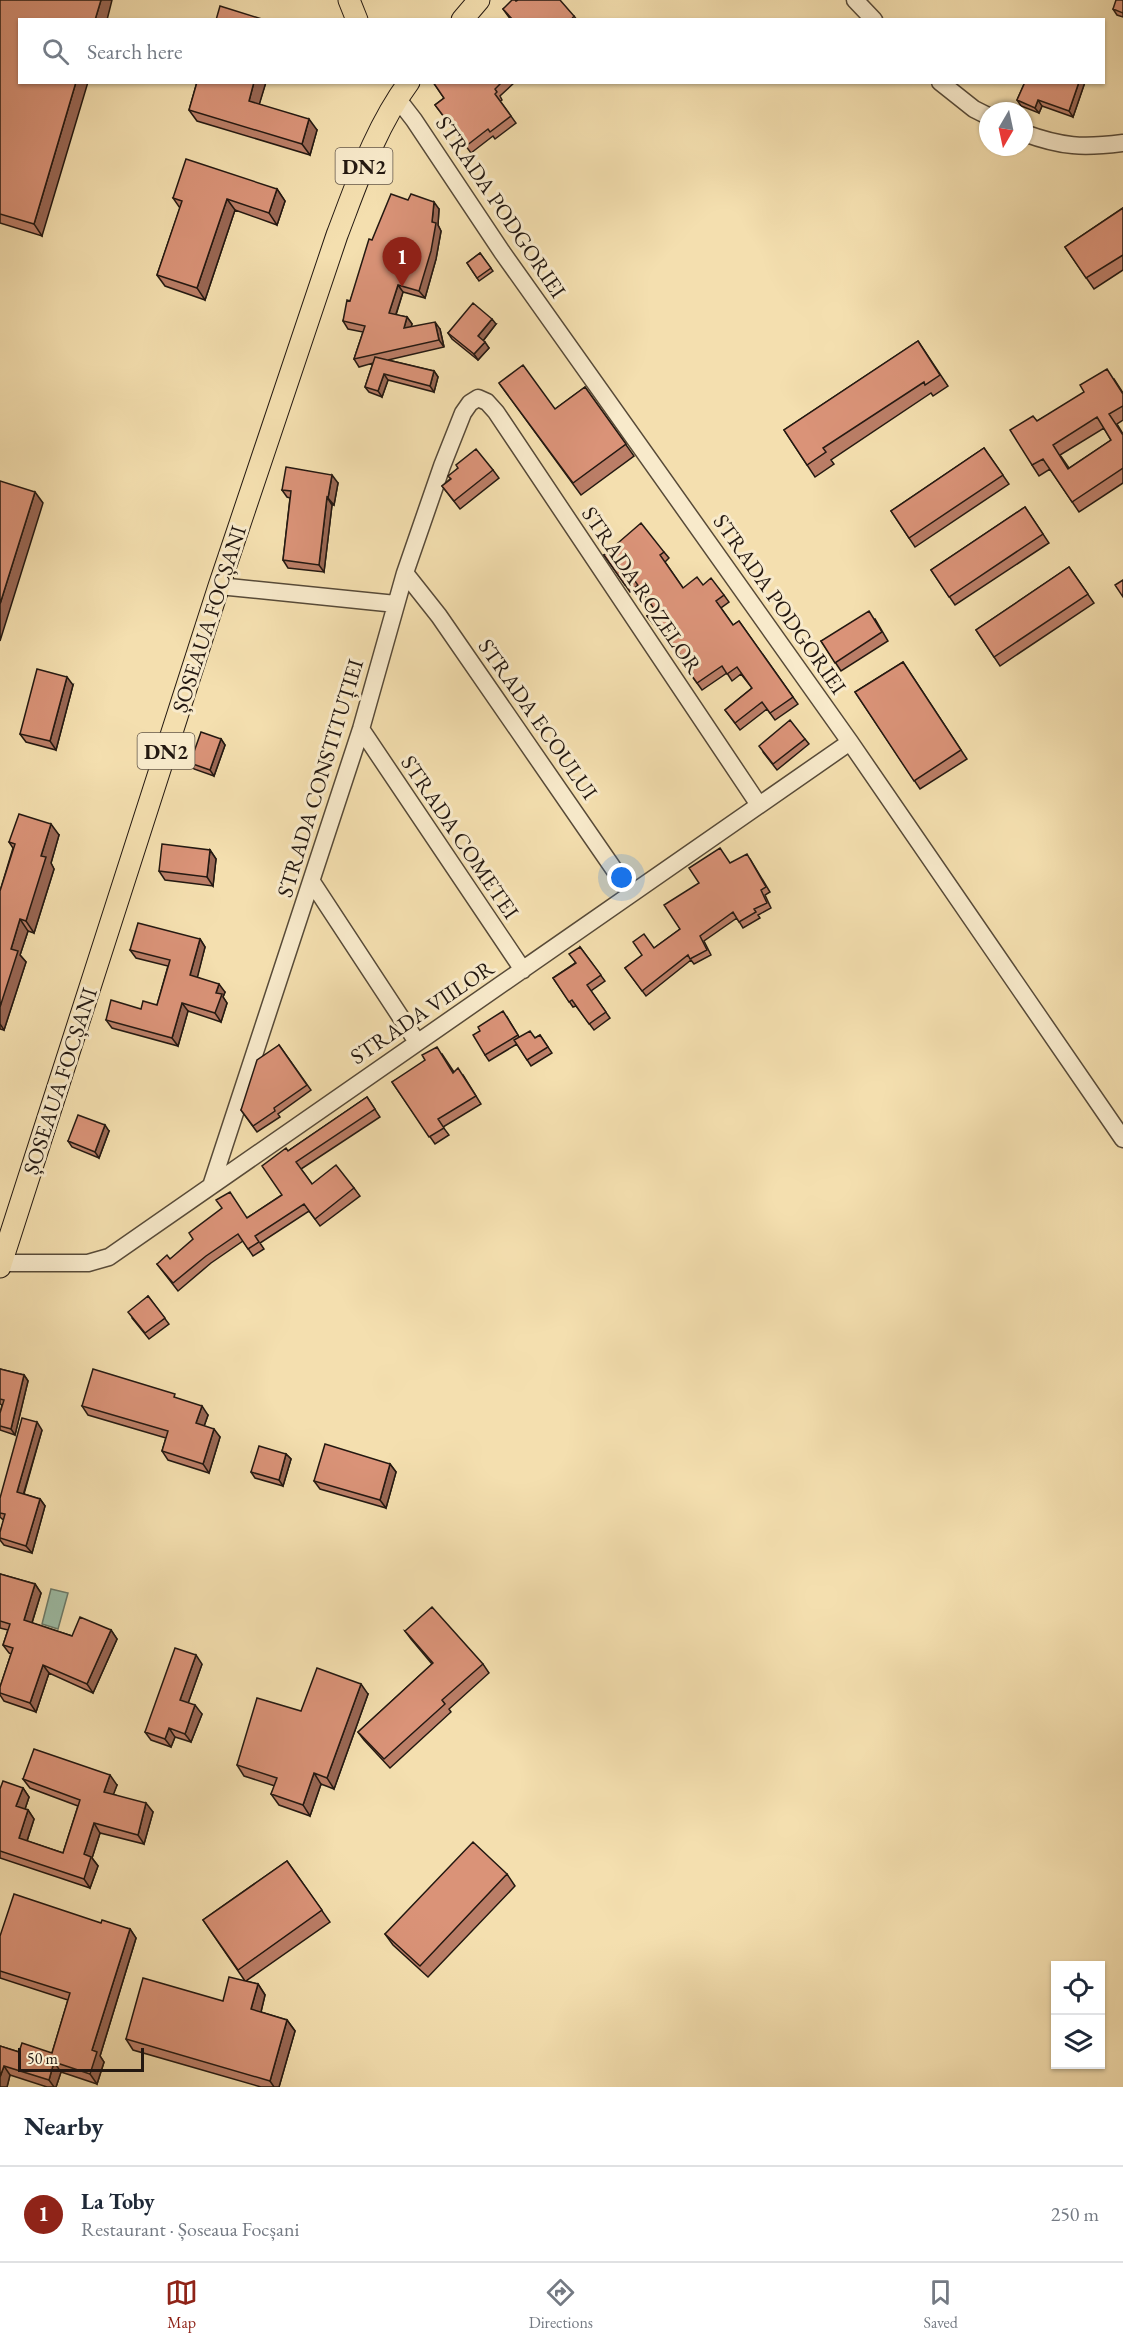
<!DOCTYPE html>
<meta charset="utf-8">
<style>
body{margin:0;font-family:"EB Garamond",serif;background:#f2f2f3;color:#1f2937}
.controls{position:absolute;right:18px;bottom:18px;display:grid;overflow:hidden;border-radius:0px;box-shadow:0 2px 4px #0004}
.controls button{width:54px;height:54px;display:grid;place-items:center;padding:0;border:0;border-bottom:2px solid #e0e1e3;background:#fff;color:#1f2937;font:30px sans-serif}
.compass{position:absolute;left:979px;top:102px;width:54px;height:54px;border-radius:50%;background:#fff;box-shadow:0 2px 4px #0004;rotate:189deg}
.scale{position:absolute;left:18px;bottom:15px;width:126px;box-sizing:border-box;padding-left:6px;border:3px solid #231811;border-top:0;font-size:16px;line-height:21px;white-space:nowrap;color:#231811;-webkit-text-stroke:4px #f8eacb;paint-order:stroke}
.you{position:absolute;left:622px;top:878px;width:21px;height:21px;margin:-15px;border:4px solid #fff;border-radius:50%;background:#1a73e8;box-shadow:0 0 0 9px #1a73e833}
.badge{display:grid;place-items:center;width:39px;height:39px;border-radius:50%;background:#8f2418;color:#fff;font-size:20px;font-weight:700}
.pin{position:absolute;translate:-50% -50px;filter:drop-shadow(0 2px 3px #0008)}
.pin::after{content:'';position:absolute;top:32px;width:21px;height:18px;background:inherit;clip-path:polygon(0 0,100% 0,50% 100%)}
.list{margin:0;padding:0;list-style:none}
h2{display:flex;justify-content:space-between;align-items:center;height:78px;margin:0;padding:0 24px;font-size:26px}
h2 small{font-size:20px;font-weight:400;color:#747a83}
.list li{display:grid;grid-template-columns:39px 1fr auto;gap:18px;align-items:center;box-sizing:border-box;height:96px;padding:0 24px;border-top:2px solid #e0e1e3}
.list b{display:block;font-size:22px;white-space:nowrap}
.list p{margin:0;font-size:20px;white-space:nowrap;color:#747a83}
.list em{font-size:20px;font-style:normal;color:#747a83}
.icon{flex:none;width:33px;height:33px;fill:none;stroke:currentColor;stroke-width:2;stroke-linecap:round;stroke-linejoin:round}
.map{position:relative;flex:none;width:1123px;height:2087px;overflow:hidden}
.search{position:absolute;background:#fff;box-shadow:0 2px 4px #0004;left:18px;right:18px;top:18px;height:66px;display:flex;align-items:center;gap:15px;box-sizing:border-box;padding:0 21px;border-radius:0px;color:#747a83;font-size:22px}
.sheet{height:174px;background:#fff}
nav{display:flex;justify-content:space-around;align-items:center;box-sizing:border-box;height:84px;border-top:2px solid #e0e1e3;background:#fff;font-size:16px;color:#747a83}
nav a{display:grid;justify-items:center;gap:3px}
nav .on{color:#8f2418}
.map>svg:first-child{display:block}
</style>
<div class="map">
<svg width="1123" height="2087" viewBox="0 0 1123 2087">
<rect width="100%" height="100%" fill="#f4dfaf"/>
<filter id="stains"><feTurbulence type="fractalNoise" baseFrequency=".00333" numOctaves="4"/><feColorMatrix values="0 0 0 0 .2 0 0 0 0 .09 0 0 0 0 .02 0 0 0 .5 -.17"/></filter>
<radialGradient id="worn" r=".72"><stop offset=".6" stop-color="#630" stop-opacity="0"/><stop offset="1" stop-color="#630" stop-opacity=".3"/></radialGradient>
<!-- water -->
<path fill="#9dbda6" stroke="#6c7b6a" stroke-width="1.5" d="M 51,1589 L 68,1593 L 58,1629 L 42,1624 Z"/>
<g fill="none" stroke-linecap="round" stroke-linejoin="round">
<defs>
<path id="minor" d="M 855,0 L 874,20
M 940,82 L 974,109 L 988,116
M 397,98 L 414,120 L 502,252 L 850,742 L 1123,1139
M 1024,133 C 1062,147 1083,148 1123,143
M 405,573 L 439,616 L 631,894
M 219,586 L 396,604
M 361,729 L 523,970
M 312,882 L 417,1042
M 211,1186 L 361,729 L 405,573 L 442,466 L 463,413 L 470,403 L 478,398 L 487,402 L 496,412 L 759,805
M 1,1263 L 88,1263 L 109,1257 L 850,742"/>
<path id="major" d="M 349,0 L 357,20
M 462,20 L 479,0
M 0,1267 L 219,586 L 337,235 C 357,183 375,128 409,82"/>
</defs>
<!-- minor casing -->
<use href="#minor" stroke="#574a38" stroke-width="19"/>
<!-- major casing -->
<use href="#major" stroke="#231811" stroke-width="23"/>
<!-- minor -->
<use href="#minor" stroke="#f8eacb" stroke-width="16"/>
<!-- major -->
<use href="#major" stroke="#f4dfaf" stroke-width="21"/>
</g>
<!-- wall -->
<path fill="#bb7e67" stroke="#231811" stroke-width="1.5" fill-rule="evenodd" d="M 0,0 L 42,236 L 0,223 Z
M 1123,0 L 1123,17 L 1117,15 L 1113,9 Z
M 516,1 L 574,16 L 577,20 L 511,20 L 503,9 Z
M 197,82 L 266,82 L 259,104 L 317,130 L 310,155 L 197,121 L 189,110 Z
M 433,82 L 515,82 L 500,96 L 502,100 L 500,101 L 516,123 L 495,139 L 493,136 L 471,153 L 435,105 L 444,98 Z
M 1025,82 L 1085,82 L 1073,117 L 1042,106 L 1039,113 L 1021,106 L 1017,100 Z
M 277,189 L 285,201 L 277,225 L 235,210 L 205,300 L 165,286 L 157,275 L 180,208 L 173,198 Z
M 408,200 L 439,209 L 438,225 L 441,231 L 436,259 L 425,298 L 403,292 L 396,315 L 407,317 L 412,324 L 411,327 L 440,329 L 444,347 L 388,360 L 434,371 L 438,377 L 434,392 L 388,380 L 382,397 L 369,392 L 365,387 L 373,363 L 359,367 L 354,359 L 363,332 L 348,329 L 343,321 L 372,240 Z
M 1123,208 L 1123,270 L 1094,289 L 1065,247 Z
M 480,253 L 493,271 L 479,281 L 467,263 Z
M 496,324 L 483,341 L 489,348 L 478,360 L 452,339 L 448,333 Z
M 918,341 L 948,386 L 933,396 L 931,393 L 831,460 L 834,464 L 815,477 L 784,430 Z
M 1114,379 L 1123,393 L 1123,420 L 1117,424 L 1123,434 L 1123,483 L 1079,512 L 1050,469 L 1039,476 L 1032,465 L 1037,421 ZM 1104,428 L 1111,440 L 1069,468 L 1060,455 Z
M 499,383 L 555,409 L 585,387 L 634,456 L 581,495 Z
M 984,448 L 1009,484 L 915,547 L 891,511 Z
M 458,468 L 493,470 L 499,478 L 460,509 L 442,486 L 450,479 Z
M 338,483 L 334,505 L 332,505 L 324,572 L 288,568 L 283,560 L 290,498 L 287,497 L 282,490 Z
M 1025,507 L 1049,543 L 955,605 L 931,570 Z
M 664,552 L 669,558 L 665,562 L 683,588 L 703,585 L 724,595 L 729,602 L 721,608 L 733,625 L 739,621 L 798,704 L 775,720 L 767,709 L 740,730 L 725,710 L 752,688 L 741,674 L 732,681 L 727,673 L 702,690 L 687,669 L 689,667 L 673,646 L 671,647 L 647,616 L 655,610 L 638,585 L 630,592 L 604,555 Z
M 1069,567 L 1094,603 L 1000,666 L 976,630 Z
M 875,619 L 888,641 L 841,671 L 821,641 Z
M 903,662 L 967,759 L 920,789 L 855,692 Z
M 73,685 L 56,750 L 26,742 L 20,734 Z
M 221,739 L 225,745 L 214,776 L 194,769 L 190,763 Z
M 805,739 L 809,744 L 777,770 L 763,752 Z
M 59,835 L 51,863 L 54,869 L 34,933 L 28,931 L 20,955 L 26,962 L 4,1030 L 0,1029 L 0,891 L 13,848 L 9,842 Z
M 210,850 L 216,859 L 213,886 L 165,880 L 159,871 Z
M 750,859 L 770,892 L 765,895 L 771,908 L 758,915 L 760,918 L 743,928 L 737,918 L 704,941 L 711,955 L 694,964 L 691,960 L 646,996 L 625,968 L 654,948 L 680,929 L 730,863 Z
M 200,939 L 205,947 L 197,977 L 225,992 L 223,997 L 227,1003 L 221,1022 L 188,1011 L 178,1046 L 112,1028 L 106,1020 L 141,1009 L 157,1005 L 168,966 L 136,958 L 130,950 Z
M 580,947 L 605,981 L 591,991 L 610,1018 L 594,1030 L 576,1006 L 573,1007 L 553,978 L 575,963 Z
M 507,1017 L 519,1037 L 535,1038 L 540,1035 L 552,1053 L 531,1066 L 517,1044 L 489,1061 L 485,1055 Z
M 279,1045 L 311,1090 L 278,1114 L 280,1117 L 257,1132 L 241,1110 Z
M 442,1054 L 454,1072 L 463,1075 L 481,1104 L 443,1127 L 449,1135 L 435,1144 L 392,1082 Z
M 367,1097 L 380,1117 L 301,1169 L 312,1184 L 354,1188 L 360,1196 L 320,1226 L 309,1211 L 260,1243 L 264,1249 L 253,1256 L 243,1241 L 211,1263 L 178,1291 L 157,1264 L 170,1259 L 247,1218 L 282,1195 L 288,1151 Z
M 109,1131 L 99,1158 L 72,1147 L 68,1141 Z
M 148,1296 L 169,1324 L 149,1339 L 132,1318 Z
M 0,1369 L 24,1375 L 28,1381 L 15,1435 L 0,1430 L 0,1413 L 2,1405 L 0,1404 Z
M 179,1399 L 208,1415 L 204,1426 L 220,1437 L 209,1473 L 168,1460 L 162,1451 L 166,1438 L 88,1415 L 82,1406 Z
M 42,1430 L 24,1494 L 40,1499 L 45,1506 L 32,1553 L 4,1545 L 0,1540 L 0,1532 L 4,1520 L 2,1519 L 0,1517 L 0,1498 Z
M 286,1454 L 291,1459 L 283,1486 L 255,1478 L 251,1472 Z
M 390,1464 L 396,1472 L 386,1508 L 320,1489 L 314,1481 Z
M 0,1574 L 35,1584 L 41,1593 L 32,1623 L 72,1636 L 111,1630 L 117,1639 L 93,1693 L 49,1673 L 36,1712 L 4,1701 L 0,1695 L 0,1687 L 11,1654 L 9,1653 L 3,1645 L 8,1630 L 0,1628 Z
M 405,1631 L 483,1664 L 489,1673 L 449,1709 L 451,1712 L 390,1768 L 364,1740 L 358,1732 L 432,1664 L 411,1639 Z
M 202,1664 L 188,1703 L 202,1714 L 191,1742 L 175,1737 L 171,1747 L 151,1740 L 145,1732 Z
M 368,1694 L 334,1789 L 321,1784 L 310,1816 L 279,1805 L 271,1794 L 275,1786 L 244,1776 L 237,1765 L 301,1711 Z
M 23,1779 L 117,1785 L 113,1794 L 153,1812 L 144,1844 L 100,1833 L 92,1858 L 98,1866 L 90,1888 L 0,1858 L 0,1789 L 23,1788 L 29,1797 L 25,1809 L 28,1810 L 34,1819 L 27,1841 L 63,1853 L 78,1806 L 30,1788 Z
M 287,1861 L 330,1922 L 246,1981 L 258,1984 L 265,1995 L 261,2012 L 287,2020 L 295,2031 L 279,2087 L 261,2087 L 133,2050 L 126,2039 L 223,2001 L 245,1981 L 203,1920 Z
M 507,1874 L 515,1886 L 428,1977 L 393,1945 L 385,1934 Z
M 101,1923 L 130,1929 L 136,1938 L 100,2056 L 104,2062 L 97,2084 L 61,2072 L 56,2087 L 47,2087 L 10,2075 L 7,2087 L 0,2046 L 19,2052 L 52,2053 L 68,2000 L 0,1978 L 0,1936 Z"/>
<!-- shaded-wall -->
<path fill="#996754" stroke="#231811" stroke-width="1.5" d="M 101,0 L 112,0 L 107,20 L 95,20 Z
M 76,82 L 88,82 L 42,236 L 34,224 Z
M 254,82 L 266,82 L 257,112 L 249,101 Z
M 1079,82 L 1085,82 L 1073,117 L 1069,111 Z
M 1038,100 L 1042,106 L 1039,113 L 1035,108 Z
M 309,119 L 317,130 L 310,155 L 302,144 Z
M 277,189 L 285,201 L 277,225 L 269,213 Z
M 227,199 L 235,210 L 205,300 L 197,288 Z
M 434,202 L 439,209 L 438,225 L 441,231 L 436,259 L 425,298 L 419,291 L 432,222 Z
M 398,285 L 403,292 L 394,320 L 389,313 Z
M 407,317 L 412,324 L 409,335 L 404,328 Z
M 492,319 L 496,324 L 482,342 L 478,336 Z
M 435,322 L 440,329 L 444,347 L 439,340 Z
M 485,342 L 489,348 L 478,360 L 474,354 Z
M 434,371 L 438,377 L 434,392 L 430,386 Z
M 384,374 L 388,380 L 382,397 L 378,391 Z
M 332,475 L 338,483 L 334,505 L 328,498 Z
M 35,492 L 43,503 L 0,641 L 0,604 Z
M 327,497 L 332,505 L 324,572 L 319,565 Z
M 67,677 L 73,685 L 56,750 L 50,741 Z
M 221,739 L 225,745 L 214,776 L 210,770 Z
M 51,824 L 59,835 L 51,863 L 54,869 L 34,933 L 26,921 L 41,856 Z
M 210,850 L 216,859 L 213,886 L 207,877 Z
M 20,919 L 28,931 L 20,955 L 26,962 L 4,1030 L 0,1024 L 0,1007 L 11,949 Z
M 200,939 L 205,947 L 196,983 L 190,975 Z
M 219,984 L 225,992 L 223,997 L 227,1003 L 221,1022 L 215,1013 L 216,993 Z
M 182,1003 L 188,1011 L 178,1046 L 172,1038 Z
M 105,1125 L 109,1131 L 99,1158 L 95,1152 Z
M 24,1375 L 28,1381 L 15,1435 L 11,1429 Z
M 202,1406 L 208,1415 L 202,1432 L 196,1423 Z
M 37,1422 L 42,1430 L 22,1499 L 17,1492 Z
M 214,1429 L 220,1437 L 209,1473 L 203,1464 Z
M 286,1454 L 291,1459 L 283,1486 L 279,1480 Z
M 390,1464 L 396,1472 L 386,1508 L 380,1500 Z
M 40,1499 L 45,1506 L 32,1553 L 26,1546 Z
M 35,1584 L 41,1593 L 30,1629 L 24,1620 Z
M 111,1630 L 117,1639 L 93,1693 L 87,1684 Z
M 196,1655 L 202,1664 L 186,1709 L 180,1700 Z
M 43,1665 L 49,1673 L 36,1712 L 30,1703 Z
M 361,1684 L 368,1694 L 334,1789 L 327,1778 Z
M 195,1705 L 202,1714 L 191,1742 L 185,1734 Z
M 169,1728 L 175,1737 L 171,1747 L 165,1739 Z
M 314,1773 L 321,1784 L 310,1816 L 303,1805 Z
M 110,1775 L 117,1785 L 111,1801 L 104,1792 Z
M 23,1788 L 29,1797 L 23,1815 L 16,1806 Z
M 146,1803 L 153,1812 L 144,1844 L 138,1835 Z
M 28,1810 L 34,1819 L 25,1847 L 19,1838 Z
M 94,1823 L 100,1833 L 92,1858 L 98,1866 L 90,1888 L 84,1879 L 84,1854 Z
M 130,1929 L 136,1938 L 100,2056 L 104,2062 L 97,2084 L 90,2074 L 92,2050 Z
M 258,1984 L 265,1995 L 259,2020 L 251,2009 Z
M 287,2020 L 295,2031 L 279,2087 L 274,2087 L 270,2081 Z
M 54,2062 L 61,2072 L 56,2087 L 54,2087 L 49,2080 Z
M 4,2066 L 10,2075 L 7,2087 L 0,2087 L 0,2077 Z"/>
<!-- building -->
<path fill="#da9378" stroke="#231811" stroke-width="1.5" fill-rule="evenodd" d="M 0,0 L 101,0 L 95,20 L 20,20 L 20,82 L 76,82 L 34,224 L 0,214 Z
M 512,0 L 515,0 L 516,1 L 518,0 L 560,0 L 574,16 L 571,20 L 513,20 L 503,9 Z
M 1116,0 L 1123,0 L 1123,13 L 1113,9 Z
M 220,6 L 265,20 L 216,20 Z
M 197,82 L 254,82 L 249,101 L 309,119 L 302,144 L 189,110 Z
M 433,82 L 502,82 L 495,89 L 497,92 L 495,94 L 511,116 L 490,132 L 488,129 L 466,146 L 435,105 L 444,98 Z
M 1025,82 L 1079,82 L 1069,111 L 1038,100 L 1035,108 L 1017,100 Z
M 186,159 L 277,189 L 269,213 L 227,199 L 197,288 L 157,275 L 182,201 L 173,198 Z
M 391,194 L 408,200 L 411,194 L 434,202 L 432,222 L 436,223 L 431,251 L 419,291 L 398,285 L 389,313 L 407,317 L 404,328 L 435,322 L 439,340 L 354,359 L 365,326 L 343,321 L 347,300 L 350,301 L 369,239 L 372,240 Z
M 1123,208 L 1123,255 L 1086,278 L 1065,247 Z
M 480,253 L 491,268 L 477,278 L 467,263 Z
M 473,303 L 492,319 L 478,336 L 485,342 L 474,354 L 448,333 Z
M 918,341 L 940,375 L 925,385 L 924,382 L 823,448 L 826,452 L 807,465 L 784,430 Z
M 375,357 L 434,371 L 430,386 L 384,374 L 378,391 L 365,387 Z
M 523,365 L 555,409 L 585,387 L 626,444 L 573,483 L 499,383 Z
M 1107,369 L 1123,394 L 1123,406 L 1109,414 L 1123,435 L 1123,468 L 1072,502 L 1043,459 L 1032,465 L 1010,430 L 1033,416 L 1037,421 L 1084,392 L 1080,385 ZM 1097,417 L 1111,440 L 1068,469 L 1053,445 Z
M 984,448 L 1003,475 L 909,538 L 891,511 Z
M 476,449 L 493,470 L 454,501 L 442,486 L 451,479 L 448,476 L 458,468 L 456,465 Z
M 286,467 L 332,475 L 328,498 L 327,497 L 319,565 L 283,560 L 291,491 L 282,490 Z
M 0,481 L 35,492 L 0,604 Z
M 1025,507 L 1043,534 L 949,597 L 931,570 Z
M 641,523 L 664,552 L 660,555 L 683,588 L 697,577 L 703,585 L 711,578 L 724,595 L 716,601 L 733,625 L 739,621 L 793,697 L 770,713 L 762,702 L 735,723 L 725,710 L 752,688 L 737,667 L 727,674 L 722,666 L 697,683 L 687,669 L 689,667 L 669,639 L 666,640 L 647,616 L 655,610 L 633,578 L 625,585 L 604,555 Z
M 1069,567 L 1088,594 L 994,657 L 976,630 Z
M 1123,580 L 1123,597 L 1115,585 Z
M 869,611 L 882,632 L 835,663 L 821,641 Z
M 903,662 L 961,750 L 914,781 L 855,692 Z
M 37,669 L 67,677 L 50,741 L 20,734 Z
M 790,720 L 805,739 L 773,764 L 759,746 Z
M 201,732 L 221,739 L 210,770 L 190,763 Z
M 19,814 L 51,824 L 41,856 L 46,857 L 26,921 L 20,919 L 11,949 L 18,951 L 0,1007 L 0,891 L 15,844 L 9,842 Z
M 162,844 L 210,850 L 207,877 L 159,871 Z
M 720,848 L 730,863 L 747,854 L 766,887 L 761,890 L 767,903 L 754,909 L 756,912 L 739,922 L 733,912 L 700,936 L 707,950 L 690,959 L 688,955 L 642,991 L 625,968 L 642,955 L 633,942 L 644,934 L 654,948 L 680,929 L 664,905 L 699,883 L 689,868 Z
M 138,923 L 200,939 L 190,975 L 219,984 L 216,993 L 222,994 L 215,1013 L 182,1003 L 172,1038 L 106,1020 L 111,1000 L 141,1009 L 143,1001 L 157,1005 L 170,960 L 130,950 Z
M 580,947 L 601,975 L 587,985 L 606,1012 L 589,1024 L 572,1000 L 569,1002 L 553,978 L 576,963 L 569,954 Z
M 503,1011 L 518,1035 L 485,1055 L 473,1035 L 480,1031 L 478,1027 Z
M 530,1031 L 535,1038 L 540,1035 L 548,1047 L 527,1060 L 514,1040 Z
M 279,1045 L 307,1085 L 274,1108 L 275,1111 L 253,1126 L 241,1110 L 257,1060 Z
M 437,1047 L 453,1073 L 458,1068 L 476,1096 L 438,1119 L 444,1128 L 429,1137 L 392,1082 L 425,1060 L 422,1055 Z
M 367,1097 L 375,1109 L 296,1162 L 312,1184 L 336,1165 L 354,1188 L 315,1219 L 304,1204 L 255,1236 L 259,1242 L 248,1249 L 238,1234 L 206,1256 L 173,1283 L 157,1264 L 167,1255 L 170,1259 L 193,1239 L 189,1233 L 222,1208 L 216,1200 L 230,1192 L 247,1218 L 282,1195 L 262,1166 L 286,1148 L 288,1151 Z
M 78,1115 L 105,1125 L 95,1152 L 68,1141 Z
M 148,1296 L 165,1318 L 145,1333 L 128,1312 Z
M 0,1369 L 24,1375 L 11,1429 L 0,1426 L 0,1413 L 4,1400 L 0,1399 Z
M 93,1369 L 175,1394 L 174,1397 L 202,1406 L 196,1423 L 214,1429 L 203,1464 L 162,1451 L 168,1431 L 82,1406 Z
M 22,1418 L 37,1422 L 17,1492 L 40,1499 L 26,1546 L 0,1538 L 0,1532 L 5,1514 L 0,1513 L 0,1498 Z
M 325,1444 L 390,1464 L 380,1500 L 314,1481 Z
M 259,1446 L 286,1454 L 279,1480 L 251,1472 Z
M 0,1574 L 35,1584 L 24,1620 L 72,1636 L 80,1617 L 111,1630 L 87,1684 L 43,1665 L 30,1703 L 0,1693 L 0,1687 L 13,1648 L 3,1645 L 10,1624 L 0,1621 Z
M 432,1607 L 483,1664 L 442,1700 L 445,1704 L 384,1759 L 358,1732 L 433,1663 L 405,1631 Z
M 175,1648 L 196,1655 L 180,1700 L 195,1705 L 185,1734 L 169,1728 L 165,1739 L 145,1732 Z
M 317,1668 L 361,1684 L 327,1778 L 314,1773 L 303,1805 L 271,1794 L 277,1778 L 237,1765 L 257,1698 L 301,1711 Z
M 34,1749 L 110,1775 L 104,1792 L 146,1803 L 138,1835 L 94,1823 L 84,1854 L 91,1857 L 84,1879 L 0,1851 L 0,1789 L 3,1781 L 23,1788 L 16,1806 L 28,1810 L 19,1838 L 63,1853 L 80,1800 L 23,1779 Z
M 473,1842 L 507,1874 L 420,1966 L 385,1934 Z
M 287,1861 L 322,1910 L 238,1970 L 203,1920 Z
M 14,1894 L 101,1923 L 102,1920 L 130,1929 L 92,2050 L 97,2052 L 90,2074 L 54,2062 L 49,2080 L 4,2066 L 0,2077 L 0,2046 L 19,2052 L 22,2043 L 52,2053 L 70,1993 L 0,1971 L 0,1936 Z
M 229,1977 L 258,1984 L 251,2009 L 287,2020 L 270,2081 L 126,2039 L 143,1978 L 223,2001 Z"/>
<g text-anchor="middle" dominant-baseline="central" stroke-width="6" stroke-linejoin="round" paint-order="stroke">
<!-- shield labels -->
<g fill="#f8eacb" stroke="#635749" stroke-width="1.5">
<rect x="335.5" y="148" width="57" height="36" rx="4.5"/>
<rect x="137.5" y="733" width="57" height="36" rx="4.5"/>
</g>
<g font-size="21" font-weight="bold" fill="#231811">
<text x="364" y="166">DN2</text>
<text x="166" y="751">DN2</text>
</g>
<!-- street labels -->
<g font-size="22" fill="#231811" stroke="#f8eacb">
<text transform="translate(501 207) rotate(56)">STRADA PODGORIEI</text>
<text transform="translate(642 590) rotate(56)">STRADA ROZELOR</text>
<text transform="translate(780 604) rotate(55)">STRADA PODGORIEI</text>
<text transform="translate(209 619) rotate(-72)">ȘOSEAUA FOCȘANI</text>
<text transform="translate(538 719) rotate(55)">STRADA ECOULUI</text>
<text transform="translate(320 778) rotate(-73)">STRADA CONSTITUȚIEI</text>
<text transform="translate(460 837) rotate(56)">STRADA COMETEI</text>
<text transform="translate(422 1012) rotate(-34)">STRADA VIILOR</text>
<text transform="translate(60 1081) rotate(-72)">ȘOSEAUA FOCȘANI</text>
</g>
</g>
<rect width="100%" height="100%" filter="url(#stains)"/>
<rect width="100%" height="100%" fill="url(#worn)"/>
</svg>
<div class="controls">
<button><svg class="icon" aria-label="locate" viewBox="0 0 24 24"><circle cx="12" cy="12" r="6"/><path d="M12 2v4M12 18v4M2 12h4M18 12h4"/></svg></button>
<button><svg class="icon" aria-label="layers" viewBox="0 0 24 24"><path d="M12 4l9 5-9 5-9-5zM3 14l9 5 9-5"/></svg></button>
</div>
<svg class="compass" viewBox="-18 -18 36 36"><path d="M0-13l5 13h-10z" fill="#e53935"/><path d="M0 13l5-13h-10z" fill="#747a83"/></svg>
<div class="scale">50 m</div>
<div class="you"></div>
<div class="pin badge" style="left:402px;top:287px">1</div>
<div class="search"><svg class="icon" aria-label="search" viewBox="0 0 24 24"><circle cx="10" cy="10" r="6"/><path d="M15 15l6 6"/></svg>Search here</div>
</div>
<section class="sheet">
<h2>Nearby<small></small></h2>
<ul class="list">
<li><span class="badge">1</span><div><b>La Toby</b><p>Restaurant · Șoseaua Focșani</p></div><em>250 m</em></li>
</ul>
</section>
<nav>
<a class="on"><svg class="icon" aria-label="map" viewBox="0 0 24 24"><path d="M3 6l6-2 6 2 6-2v14l-6 2-6-2-6 2zM9 4v14M15 6v14"/></svg>Map</a>
<a><svg class="icon" aria-label="directions" viewBox="0 0 24 24"><path d="M12 3l9 9-9 9-9-9zM9 14v-3h6M13 9l2 2-2 2"/></svg>Directions</a>
<a><svg class="icon" aria-label="saved" viewBox="0 0 24 24"><path d="M7 4h10v16l-5-4-5 4z"/></svg>Saved</a>
</nav>
